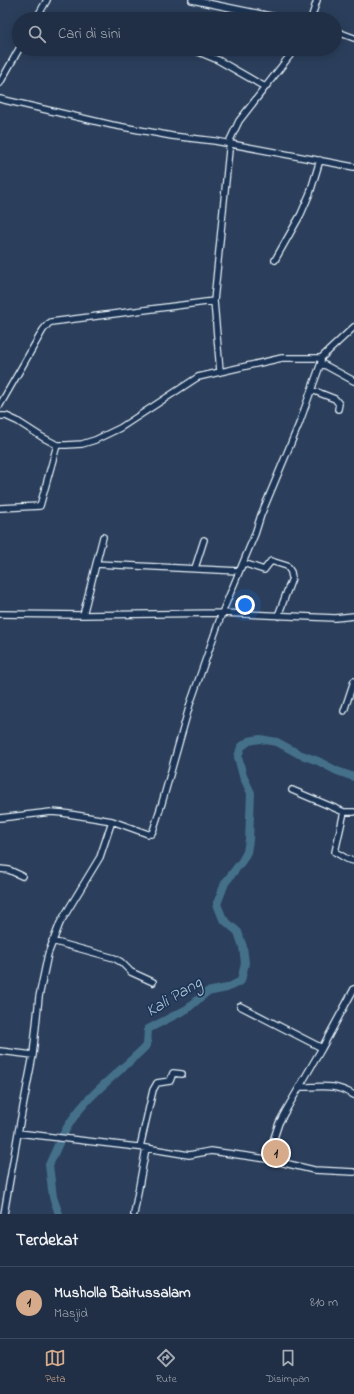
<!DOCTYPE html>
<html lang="id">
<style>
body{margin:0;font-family:"Indie Flower",sans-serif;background:#28374c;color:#f1f3f6}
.you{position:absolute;left:245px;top:605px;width:14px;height:14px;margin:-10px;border:3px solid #fff;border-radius:50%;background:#1a73e8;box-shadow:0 0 0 6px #1a73e833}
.badge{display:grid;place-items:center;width:26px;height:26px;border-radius:50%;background:#d6ab8b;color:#111;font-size:13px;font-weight:700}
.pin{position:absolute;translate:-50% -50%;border:2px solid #fff;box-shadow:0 1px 4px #0006}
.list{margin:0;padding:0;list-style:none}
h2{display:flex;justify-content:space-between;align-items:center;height:52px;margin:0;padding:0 16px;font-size:17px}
h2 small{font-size:13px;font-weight:400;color:#a2a9b3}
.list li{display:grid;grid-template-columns:26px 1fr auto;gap:12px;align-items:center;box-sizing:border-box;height:72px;padding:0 16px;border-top:1px solid #3d4a5e}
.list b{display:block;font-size:15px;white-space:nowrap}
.list p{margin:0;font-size:13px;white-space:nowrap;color:#a2a9b3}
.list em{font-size:13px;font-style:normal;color:#a2a9b3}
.icon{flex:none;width:22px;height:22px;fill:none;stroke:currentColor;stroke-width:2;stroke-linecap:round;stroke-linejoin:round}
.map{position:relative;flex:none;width:354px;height:1214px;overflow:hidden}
.search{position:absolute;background:#202f45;box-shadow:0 2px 10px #0003;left:12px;right:12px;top:12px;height:44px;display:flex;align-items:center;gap:10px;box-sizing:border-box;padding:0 14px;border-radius:22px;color:#a2a9b3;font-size:15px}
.sheet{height:124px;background:#202f45}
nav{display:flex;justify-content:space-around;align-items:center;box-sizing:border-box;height:56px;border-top:1px solid #3d4a5e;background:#202f45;font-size:11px;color:#a2a9b3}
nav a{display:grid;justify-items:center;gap:2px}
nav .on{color:#d6ab8b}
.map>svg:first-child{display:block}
</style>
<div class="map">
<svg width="354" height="1214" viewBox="0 0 354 1214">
<rect width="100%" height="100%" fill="#2b3f5c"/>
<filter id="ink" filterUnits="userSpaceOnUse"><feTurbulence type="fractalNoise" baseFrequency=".025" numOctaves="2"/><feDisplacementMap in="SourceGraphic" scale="8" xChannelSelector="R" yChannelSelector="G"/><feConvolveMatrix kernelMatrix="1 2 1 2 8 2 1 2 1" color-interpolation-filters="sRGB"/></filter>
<g filter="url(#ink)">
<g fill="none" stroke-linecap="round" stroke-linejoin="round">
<!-- river -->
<path stroke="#446f8a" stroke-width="8" d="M 62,1137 C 81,1097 118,1075 147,1045 L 148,1029 L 187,1009 L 207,992 L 227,988 L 241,981 L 245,963 L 243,947 L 238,932 L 223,919 L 217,904 L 225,883 L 242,861 L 247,852 L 249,840 L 251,793 L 243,776 L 238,757 L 241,747 L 249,741 L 260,739 L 277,742 L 299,754 L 318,761 L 337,771 L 354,777
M 59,1214 L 53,1197 L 49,1165 L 59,1143"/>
<defs>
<path id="minor" d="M 192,0 L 285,19
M 36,19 L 47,0
M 311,19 L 317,0
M 335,31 L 354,38
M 194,50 L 218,60 L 265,87
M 0,83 L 19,49
M 0,99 L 112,125 L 172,136 L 215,141 L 333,163 L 354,167
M 275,260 L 301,214 L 310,193 L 320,160
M 321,363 L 354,381
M 220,371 L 214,301 L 230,140 L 239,121 L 295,49
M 312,390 L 335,399 L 339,404 L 338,409
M 0,405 L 43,330 L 48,324 L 51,322 L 214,301
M 0,416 L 6,416 L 17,421 L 42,437 L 57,445 L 66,445 L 82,444 L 95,440 L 120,428 L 198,377 L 282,358 L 321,358
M 0,508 L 40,506 L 57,445
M 243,563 L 264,570 L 271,561 L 287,566 L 291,572 L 292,578 L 278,616
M 96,564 L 239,571
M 195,568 L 204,540
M 0,614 L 83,615 L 222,613 L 335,618 L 354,616
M 83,615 L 103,537
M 344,711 L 354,681
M 292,790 L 344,812 L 354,812
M 344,812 L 335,852 L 347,859 L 354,861
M 0,818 L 51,812 L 63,813 L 112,821
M 0,869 L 9,870 L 22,876
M 52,941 L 114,958 L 121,962 L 131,972 L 153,982
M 240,1006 L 322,1048
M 0,1051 L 33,1055
M 300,1087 C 323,1087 333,1083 354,1095
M 18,1133 L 146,1148
M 140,1147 L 153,1090 L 157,1083 L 170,1081 L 173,1073 L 182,1074
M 267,1159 L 314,1170 L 354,1172
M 4,1214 L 18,1133 L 33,1055 L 39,997 L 48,954 L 60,923 L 100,857 L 112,821 L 148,834 L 151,834 L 153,831 L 162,803 L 190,704 L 222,613 L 255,534 L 261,515 L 299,424 L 321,363 L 321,358 L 354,327
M 134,1214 L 146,1148 L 189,1155 L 211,1151 L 267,1159 L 279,1123 L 285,1112 L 322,1048 L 354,989"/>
</defs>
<!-- minor casing -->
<use href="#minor" stroke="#e8f1f8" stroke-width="8"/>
<!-- minor -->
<use href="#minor" stroke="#1d3557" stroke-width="5.5"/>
</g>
</g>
<g text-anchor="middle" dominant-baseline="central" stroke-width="3.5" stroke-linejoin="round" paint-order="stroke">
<!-- water labels -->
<g font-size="17" font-style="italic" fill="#afc4d2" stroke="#1d3557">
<text transform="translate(174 997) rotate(-31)">Kali Pang</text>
</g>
</g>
</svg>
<div class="you"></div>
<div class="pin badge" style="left:276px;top:1153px">1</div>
<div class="search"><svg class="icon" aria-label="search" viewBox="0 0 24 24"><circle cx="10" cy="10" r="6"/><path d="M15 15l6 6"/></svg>Cari di sini</div>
</div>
<section class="sheet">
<h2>Terdekat<small></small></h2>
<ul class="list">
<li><span class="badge">1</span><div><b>Musholla Baitussalam</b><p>Masjid</p></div><em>810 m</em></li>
</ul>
</section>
<nav>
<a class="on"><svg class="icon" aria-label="map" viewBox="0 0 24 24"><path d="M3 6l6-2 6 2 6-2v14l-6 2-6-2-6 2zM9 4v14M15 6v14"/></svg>Peta</a>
<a><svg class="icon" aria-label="directions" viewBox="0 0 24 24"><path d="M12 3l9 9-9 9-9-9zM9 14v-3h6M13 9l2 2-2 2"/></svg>Rute</a>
<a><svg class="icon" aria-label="saved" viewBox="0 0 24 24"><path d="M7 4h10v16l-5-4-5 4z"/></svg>Disimpan</a>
</nav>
